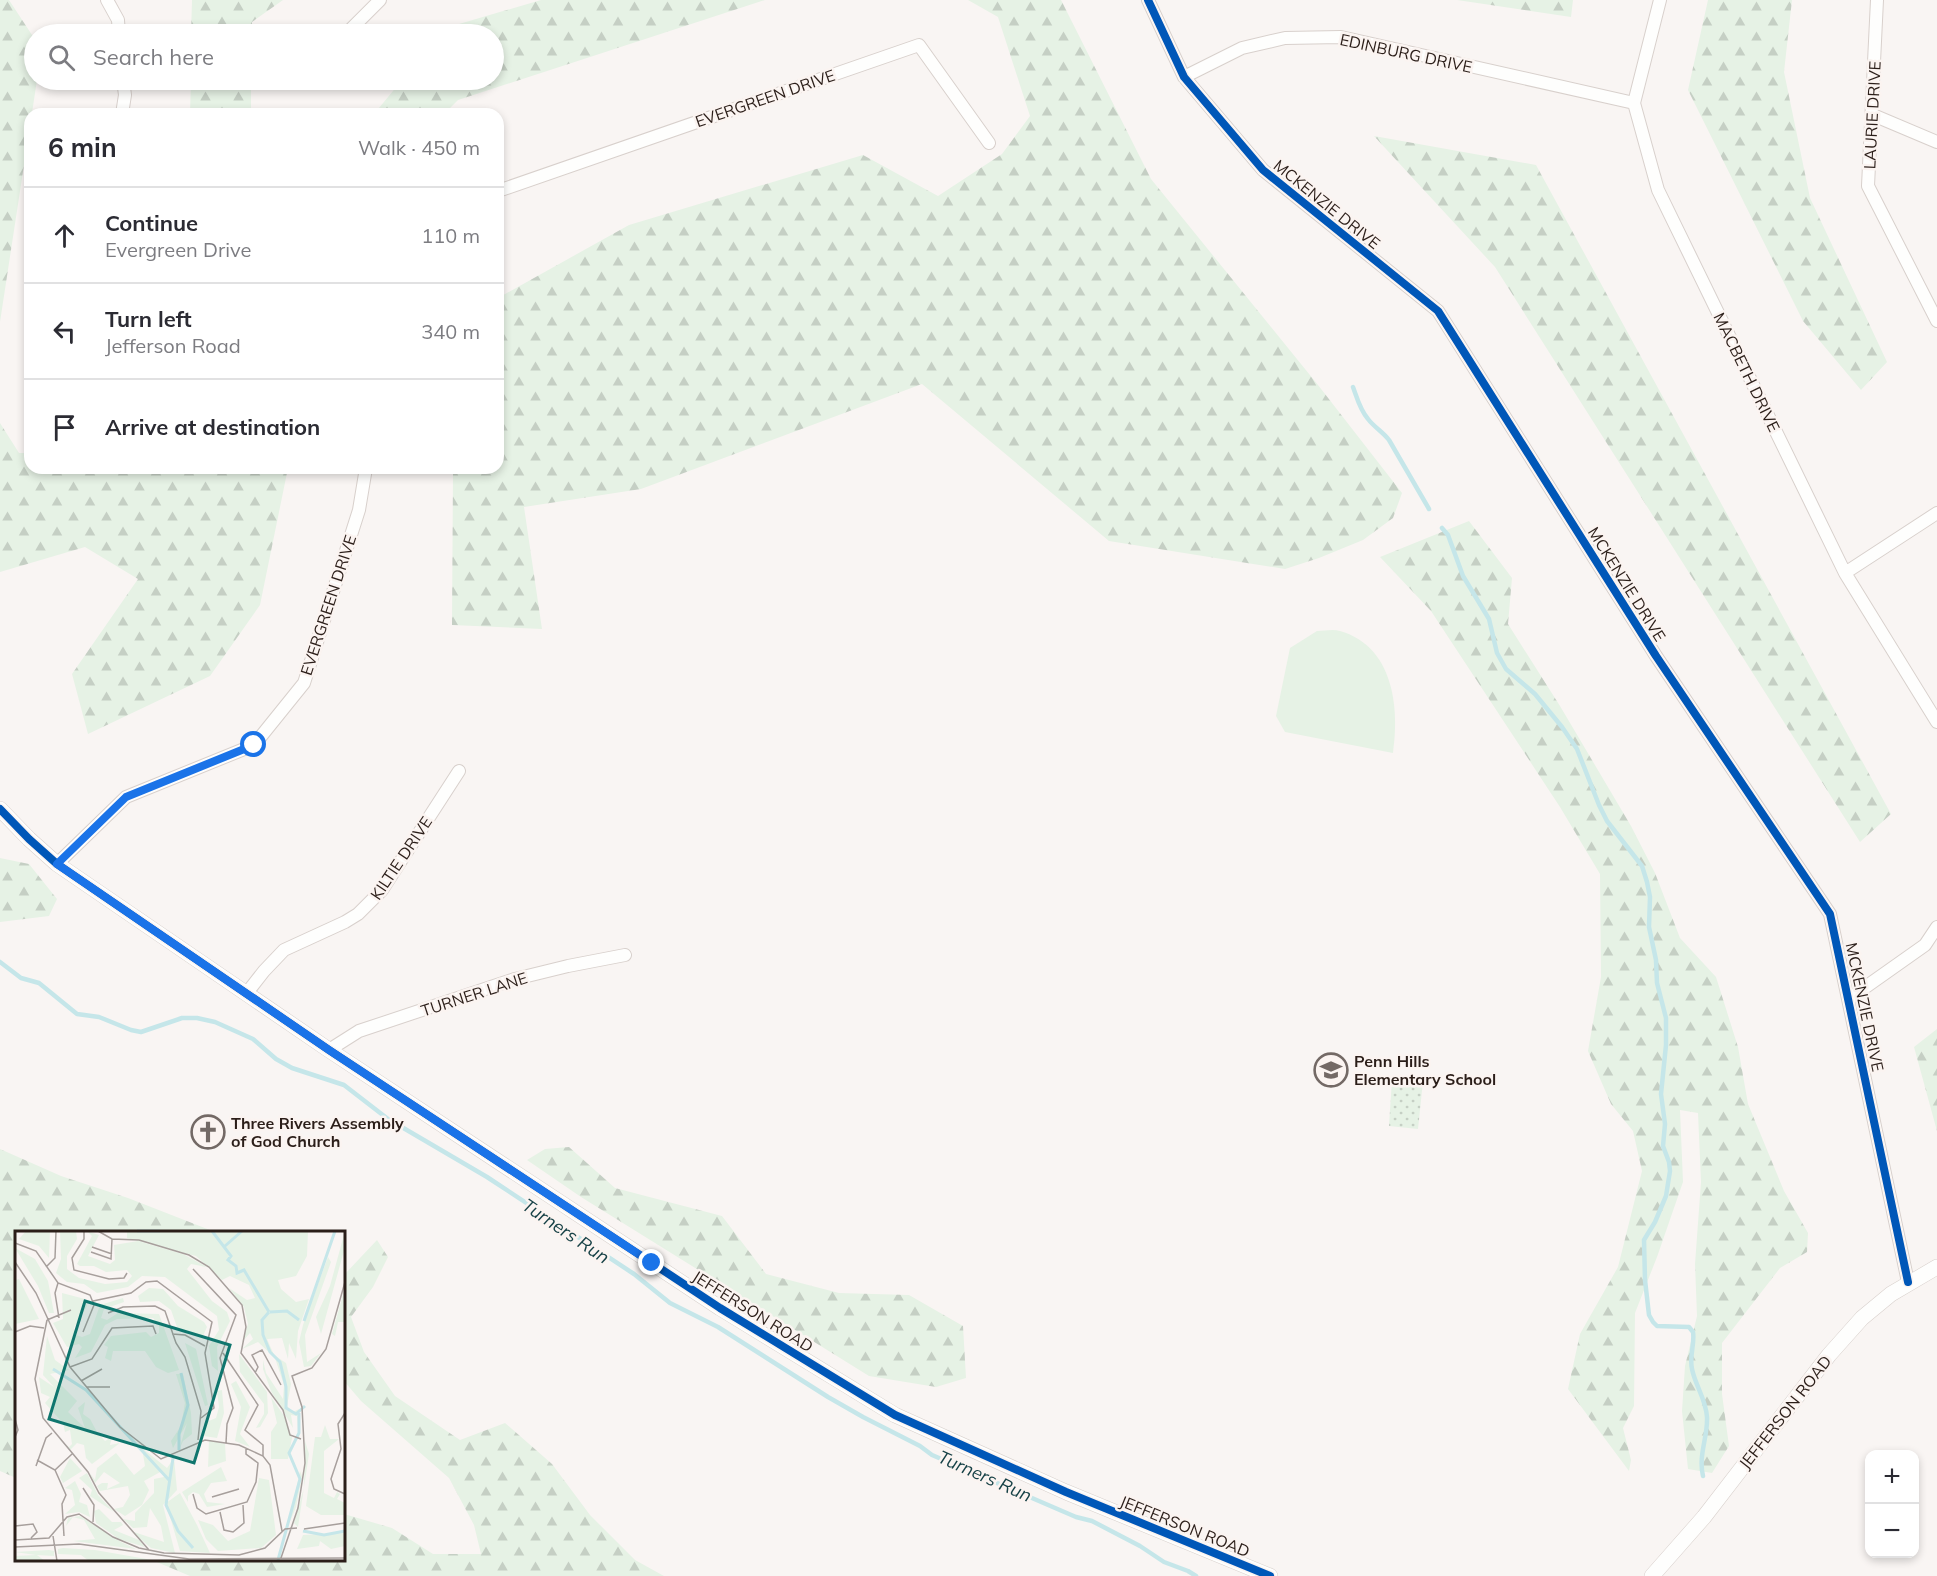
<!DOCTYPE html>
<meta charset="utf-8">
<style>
body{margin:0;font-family:Mulish,sans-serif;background:#f2f2f3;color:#2b2b33}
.controls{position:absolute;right:18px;bottom:18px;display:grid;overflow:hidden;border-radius:12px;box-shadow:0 3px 9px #0003}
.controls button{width:54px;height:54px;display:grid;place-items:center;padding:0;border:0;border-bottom:2px solid #e1e1e2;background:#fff;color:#2b2b33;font:30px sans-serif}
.stop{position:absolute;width:18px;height:18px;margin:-14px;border:4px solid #1a73e8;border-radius:50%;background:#fff}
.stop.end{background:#1a73e8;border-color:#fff;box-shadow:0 2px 6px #0008}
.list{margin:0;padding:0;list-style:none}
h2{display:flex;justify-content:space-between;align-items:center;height:78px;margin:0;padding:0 24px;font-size:26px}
h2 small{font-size:20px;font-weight:400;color:#7c7c81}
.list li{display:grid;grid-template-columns:39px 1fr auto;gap:18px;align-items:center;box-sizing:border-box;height:96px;padding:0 24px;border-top:2px solid #e1e1e2}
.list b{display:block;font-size:22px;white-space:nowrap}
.list p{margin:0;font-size:20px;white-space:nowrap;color:#7c7c81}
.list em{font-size:20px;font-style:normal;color:#7c7c81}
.icon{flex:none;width:33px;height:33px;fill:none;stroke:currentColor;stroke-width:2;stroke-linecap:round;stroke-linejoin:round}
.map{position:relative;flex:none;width:1937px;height:1576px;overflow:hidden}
.search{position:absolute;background:#fff;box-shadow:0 3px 9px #0003;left:24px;top:24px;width:480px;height:66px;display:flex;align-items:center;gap:15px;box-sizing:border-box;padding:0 21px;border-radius:33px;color:#7c7c81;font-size:22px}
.panel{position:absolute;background:#fff;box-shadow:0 3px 9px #0003;left:24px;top:108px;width:480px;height:366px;border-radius:18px}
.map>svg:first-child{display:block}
</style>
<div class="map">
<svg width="1937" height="1576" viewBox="0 0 1937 1576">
<defs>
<pattern id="forest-firs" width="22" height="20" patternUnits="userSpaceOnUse" patternTransform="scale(1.5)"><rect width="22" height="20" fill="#e6f2e5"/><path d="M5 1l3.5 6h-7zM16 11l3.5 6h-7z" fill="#c5cfc4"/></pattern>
<pattern id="park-dots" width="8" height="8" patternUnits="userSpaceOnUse" patternTransform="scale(1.5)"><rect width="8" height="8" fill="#e6f2e5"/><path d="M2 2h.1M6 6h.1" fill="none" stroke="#c5cfc4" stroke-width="1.8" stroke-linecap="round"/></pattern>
</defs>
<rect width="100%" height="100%" fill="#f9f5f3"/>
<!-- forest -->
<path fill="url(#forest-firs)" d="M 0,0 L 9,0 L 34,38 L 34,80 L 37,80 L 0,322 Z
M 192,0 L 283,0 L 252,22 L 252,34 L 191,34 Z
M 541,0 L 765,0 L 458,100 L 444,114 L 374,114 L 402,80 L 494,80 L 494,34 L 438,34 L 442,29 Z
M 968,0 L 1061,0 L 1151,179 L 1318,385 L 1402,493 L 1393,518 L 1363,540 L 1319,558 L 1285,569 L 1109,541 L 922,384 L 641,489 L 524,507 L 542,629 L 452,625 L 453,470 L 431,468 L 498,468 L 498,298 L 629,225 L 863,155 L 938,196 L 1002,154 L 1030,116 L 998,17 Z
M 1457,0 L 1573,0 L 1571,17 Z
M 1708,0 L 1792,0 L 1784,72 L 1810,198 L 1887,362 L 1861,390 L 1803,321 L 1688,90 Z
M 191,80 L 251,80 L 251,114 L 190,114 Z
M 1374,136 L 1536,165 L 1891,814 L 1860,842 L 1495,267 Z
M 0,423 L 19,453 L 30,453 L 30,468 L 288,468 L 260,605 L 210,676 L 88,734 L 72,674 L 138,579 L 85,547 L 0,572 Z
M 1469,521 L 1512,578 L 1508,624 L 1560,706 L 1631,826 L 1655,873 L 1680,938 L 1716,977 L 1738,1047 L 1748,1104 L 1784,1191 L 1808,1233 L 1807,1252 L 1780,1268 L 1722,1343 L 1722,1394 L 1729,1446 L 1712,1473 L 1688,1469 L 1682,1411 L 1685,1366 L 1697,1316 L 1695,1264 L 1701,1182 L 1698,1113 L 1680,1110 L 1683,1182 L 1657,1257 L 1635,1313 L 1634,1406 L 1623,1428 L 1631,1460 L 1629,1471 L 1568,1389 L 1580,1334 L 1618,1267 L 1642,1171 L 1633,1131 L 1611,1104 L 1588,1051 L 1601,977 L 1600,874 L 1560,807 L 1431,611 L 1380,557 Z
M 0,858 L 29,864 L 57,899 L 49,916 L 0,922 Z
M 1937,1029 L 1937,1131 L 1914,1047 Z
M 569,1147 L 615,1188 L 722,1216 L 766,1274 L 839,1293 L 909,1295 L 963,1326 L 966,1378 L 936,1387 L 869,1376 L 581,1197 L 527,1160 L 545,1149 Z
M 0,1149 L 61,1176 L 128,1198 L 215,1232 L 16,1232 L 16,1478 L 0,1471 Z
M 377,1240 L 388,1257 L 373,1287 L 351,1317 L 364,1352 L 395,1396 L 460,1440 L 505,1423 L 552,1464 L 590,1515 L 635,1560 L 664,1576 L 190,1576 L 152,1560 L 344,1560 L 344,1514 L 392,1528 L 433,1554 L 481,1554 L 474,1525 L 449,1478 L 361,1401 L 344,1381 L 344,1275 Z"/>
<!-- park -->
<path fill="url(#park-dots)" d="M 1392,1079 L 1423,1081 L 1418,1129 L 1389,1126 Z"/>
<!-- pitch -->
<path fill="#e6f2e5" d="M 1317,631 C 1324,631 1333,629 1340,631 C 1393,646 1400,707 1393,753 L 1285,732 L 1276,716 L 1290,648 Z"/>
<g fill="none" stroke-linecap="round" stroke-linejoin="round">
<!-- stream -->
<path stroke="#c5e6e9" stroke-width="4.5" d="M 1353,387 C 1357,398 1360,410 1368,419 C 1374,427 1383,432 1389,440 L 1429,509
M 1442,528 L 1448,535 L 1463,576 L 1489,619 L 1497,653 L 1506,669 L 1535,694 L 1562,727 L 1577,749 L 1599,805 L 1607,821 L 1642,866 L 1647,882 L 1650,897 L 1649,927 L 1656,960 L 1657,983 L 1666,1018 L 1666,1045 L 1661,1094 L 1665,1124 L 1663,1146 L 1669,1162 L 1670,1171 L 1666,1196 L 1655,1222 L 1644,1240 L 1645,1280 L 1649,1315 L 1653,1322 L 1657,1326 L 1689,1327 L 1693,1332 C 1695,1344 1689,1356 1692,1369 C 1695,1385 1706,1399 1707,1417 C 1708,1437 1698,1455 1703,1476
M 0,962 L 21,978 L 39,983 L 77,1014 L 99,1017 L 131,1030 L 141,1032 L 182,1018 L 197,1018 L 215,1022 L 253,1039 L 276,1059 L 292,1068 L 344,1085 L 388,1119 L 487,1177 L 634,1274 L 670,1303 L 718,1327 L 828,1397 L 863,1417 L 920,1446 L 932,1455 L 1076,1517 L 1092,1521 L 1140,1546 L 1164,1562 L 1188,1571 L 1196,1576"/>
<defs>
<path id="minor" d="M 107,0 L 118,20 L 119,34
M 1148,0 L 1184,77 L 1263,170 L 1438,311 L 1656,656 L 1830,914 L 1908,1282
M 1660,0 L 1634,103 L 1658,190 L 1845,573 L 1937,722
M 1877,0 L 1868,186 L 1937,321
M 346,34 L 380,0
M 1184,77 L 1242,48 L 1285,38 L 1341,37 L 1634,103
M 122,114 L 125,95 L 123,80
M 1873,115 L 1937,142
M 498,191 L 919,45 L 989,143
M 1845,573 L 1937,513
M 57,864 L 126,797 L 254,745 L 304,683 L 359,510 L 366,468
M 246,994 L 264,971 L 284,950 L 345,922 L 358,914 L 382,890 L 459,771
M 1850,998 L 1925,945 L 1937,927
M 329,1050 L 359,1031 L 515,979 L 568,966 L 625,955"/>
<path id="tertiary" d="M 0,809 L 29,839 L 57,864 L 329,1050 L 652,1263 L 720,1308 L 895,1415 L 1066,1492 L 1270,1576
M 1652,1576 L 1704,1517 L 1829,1355 L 1862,1318 L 1891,1294 L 1937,1267"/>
</defs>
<!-- minor casing -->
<use href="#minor" stroke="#d8d0cc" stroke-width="14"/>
<!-- tertiary casing -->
<use href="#tertiary" stroke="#d8d0cc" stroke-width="16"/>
<!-- minor -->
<use href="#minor" stroke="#fefefd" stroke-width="12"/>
<!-- tertiary -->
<use href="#tertiary" stroke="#fefefd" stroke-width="15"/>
<defs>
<path id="cycleway" d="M 1148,0 L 1184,77 L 1263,170 L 1438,311 L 1656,656 L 1830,914 L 1908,1282
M 0,809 L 29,839 L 57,864 L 329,1050 L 652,1263 L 720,1308 L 895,1415 L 1066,1492 L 1270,1576"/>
</defs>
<!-- cycleway casing -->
<use href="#cycleway" stroke="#fbf4f1" stroke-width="11"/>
<!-- cycleway -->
<use href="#cycleway" stroke="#0057b8" stroke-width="8"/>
</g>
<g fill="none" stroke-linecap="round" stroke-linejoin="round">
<!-- route -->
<path stroke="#1a73e8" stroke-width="8" d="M 254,745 L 126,797 L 57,864 L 329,1050 L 652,1263"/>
</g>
<!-- icons -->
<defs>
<symbol id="school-ring" viewBox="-11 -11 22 22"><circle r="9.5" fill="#fbf4f1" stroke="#736965" stroke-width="1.5"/><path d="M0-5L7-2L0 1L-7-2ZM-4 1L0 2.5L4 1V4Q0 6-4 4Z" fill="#736965"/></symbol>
<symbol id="church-ring" viewBox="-11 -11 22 22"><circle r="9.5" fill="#fbf4f1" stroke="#736965" stroke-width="1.5"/><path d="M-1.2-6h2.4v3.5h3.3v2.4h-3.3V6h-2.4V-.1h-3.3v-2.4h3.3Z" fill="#736965"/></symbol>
</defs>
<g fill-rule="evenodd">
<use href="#school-ring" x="1312" y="1051" width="38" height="38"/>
<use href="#church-ring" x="189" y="1113" width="38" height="38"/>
</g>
<g text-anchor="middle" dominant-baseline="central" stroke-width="5" stroke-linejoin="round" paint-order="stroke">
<!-- street labels -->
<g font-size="16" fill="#2b1e19" stroke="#fbf4f1">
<text transform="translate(1406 53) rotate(12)">EDINBURG DRIVE</text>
<text transform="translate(765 98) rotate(-19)">EVERGREEN DRIVE</text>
<text transform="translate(1872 115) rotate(-87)">LAURIE DRIVE</text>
<text transform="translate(1327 204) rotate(39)">MCKENZIE DRIVE</text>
<text transform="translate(1747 372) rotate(64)">MACBETH DRIVE</text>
<text transform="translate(1627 584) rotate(58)">MCKENZIE DRIVE</text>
<text transform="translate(328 605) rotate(-72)">EVERGREEN DRIVE</text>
<text transform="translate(401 858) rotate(-56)">KILTIE DRIVE</text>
<text transform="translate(474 994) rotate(-18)">TURNER LANE</text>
<text transform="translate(1865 1007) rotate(78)">MCKENZIE DRIVE</text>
<text transform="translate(753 1311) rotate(32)">JEFFERSON ROAD</text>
<text transform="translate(1785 1412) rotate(-52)">JEFFERSON ROAD</text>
<text transform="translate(1185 1526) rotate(22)">JEFFERSON ROAD</text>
</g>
<!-- poi labels -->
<g font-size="16" font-weight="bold" fill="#2b1e19" stroke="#fbf4f1" text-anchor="start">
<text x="1354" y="1061">Penn Hills<tspan x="1354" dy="18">Elementary School</tspan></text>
<text x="231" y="1123">Three Rivers Assembly<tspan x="231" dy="18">of God Church</tspan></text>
</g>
<!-- water labels -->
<g font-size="18" font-style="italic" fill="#174247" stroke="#fbf4f1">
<text transform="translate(566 1231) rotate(34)">Turners Run</text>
<text transform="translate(985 1476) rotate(24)">Turners Run</text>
</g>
</g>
<!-- overview -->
<g transform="translate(15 1231)">
<rect width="330" height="330" fill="#f9f5f3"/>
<path d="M 11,0 L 35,0 L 34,27 L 24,15 L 4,8 ZM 45,0 L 61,0 L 62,8 L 52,25 L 52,38 L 64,47 L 90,53 L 112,51 L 117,45 L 112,39 L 91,41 L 79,35 L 65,35 L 62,33 L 77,5 L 72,0 L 84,4 L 73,25 L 95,33 L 100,29 L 99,14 L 123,10 L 168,23 L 192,36 L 176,33 L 172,38 L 197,70 L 212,81 L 215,90 L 202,116 L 203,140 L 197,135 L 194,115 L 204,99 L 202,85 L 150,46 L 127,45 L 113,56 L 82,62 L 69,53 L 52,51 L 41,42 L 46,28 ZM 112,0 L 293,0 L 292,25 L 281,45 L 263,49 L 266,58 L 281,71 L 294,68 L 283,100 L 281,128 L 274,112 L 273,128 L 267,107 L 252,108 L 259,124 L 271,132 L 276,153 L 272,175 L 278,181 L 284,178 L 283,199 L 282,185 L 276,184 L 278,197 L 256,160 L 248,138 L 248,129 L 251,142 L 268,168 L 269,154 L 260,127 L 243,111 L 227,118 L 238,108 L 235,102 L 227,111 L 233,93 L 229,76 L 214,57 L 232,69 L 240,67 L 234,54 L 215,45 L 207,49 L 181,25 L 112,7 ZM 330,0 L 330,16 L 306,103 L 301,86 L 315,55 ZM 0,17 L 20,28 L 33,50 L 39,82 L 34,82 L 23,55 ZM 313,26 L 316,31 L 290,104 L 292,131 L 306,122 L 296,135 L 289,136 L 284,111 L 288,94 ZM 134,57 L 148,58 L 163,75 L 189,91 L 192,96 L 187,107 L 162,96 L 156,79 L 144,70 L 125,71 L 123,65 ZM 329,60 L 330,91 L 323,91 L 320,105 L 317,103 ZM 47,62 L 70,68 L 72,75 L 59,97 L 61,104 L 67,106 L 75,103 L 85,74 L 108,67 L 109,71 L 89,78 L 86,87 L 92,89 L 103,82 L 144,83 L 164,139 L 153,142 L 141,136 L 130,120 L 98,120 L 96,130 L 90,127 L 93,116 L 89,114 L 96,105 L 131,101 L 136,106 L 144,102 L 144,94 L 138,87 L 102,88 L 90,94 L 76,121 L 60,127 L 67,116 L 64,113 L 52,116 L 38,92 L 48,88 ZM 32,105 L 40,129 L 54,139 L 35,143 L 62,170 L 53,181 L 70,197 L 63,177 L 70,171 L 68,183 L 75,188 L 82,201 L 90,210 L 97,206 L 95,214 L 105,212 L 77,233 L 71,227 L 69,214 L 62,212 L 55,219 L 43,207 L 54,216 L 57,213 L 55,199 L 50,201 L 48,192 L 30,172 L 35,166 L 26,162 L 24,146 L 39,156 L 28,144 ZM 170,112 L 181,118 L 193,174 L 190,175 ZM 224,123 L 252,161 L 253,182 L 245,196 L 241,197 L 249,183 L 249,173 L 225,141 ZM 161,143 L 168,143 L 176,182 L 177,203 L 168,210 L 164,219 L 172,192 L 158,217 L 156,210 L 166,195 L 170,172 ZM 221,150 L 235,176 L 225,203 L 235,216 L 220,210 L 226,176 L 216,153 ZM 207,159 L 209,182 L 202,207 L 189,205 L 189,192 L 201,187 L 204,176 L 202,160 ZM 256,166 L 270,186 L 277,207 L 273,228 L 256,228 L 256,201 L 262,192 ZM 290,210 L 294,223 L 283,296 L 279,292 L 289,257 ZM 127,217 L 152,237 L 159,227 L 162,259 L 148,274 L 160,322 L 136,317 L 116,300 L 149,311 L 146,295 L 135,277 L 132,296 L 118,297 L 108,288 L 120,290 L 120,282 L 139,262 L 139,248 L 149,246 L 147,240 L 129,250 L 134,259 L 127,274 L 110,285 L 99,278 L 108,276 L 115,264 L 113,255 L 85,260 L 82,255 L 87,252 L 93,252 L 92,258 L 105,252 L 89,241 L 80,252 L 74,241 L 80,249 L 82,237 L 101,222 L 119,244 L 130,235 ZM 55,227 L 67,240 L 48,252 L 45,246 ZM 206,236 L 212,250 L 196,252 L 189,263 L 192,271 L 210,273 L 192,276 L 184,263 L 178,261 L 173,265 L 173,271 L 167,261 ZM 285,240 L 287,245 L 281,276 L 274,293 ZM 72,242 L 83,264 L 99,281 L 75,265 L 77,259 L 64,247 ZM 244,247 L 254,249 L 261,304 L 246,317 L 203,320 L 191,308 L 183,289 L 198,294 L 213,310 L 235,300 ZM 60,250 L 66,263 L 64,271 L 72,274 L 75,286 L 64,281 L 50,283 L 60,274 L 57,259 L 50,257 ZM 165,262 L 182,294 L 195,322 L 165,320 L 151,272 ZM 84,278 L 97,291 L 106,291 L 108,294 L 99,299 L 124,309 L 130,316 L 104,308 L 81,292 L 79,280 ZM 65,285 L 106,311 L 121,318 L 58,310 L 80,308 L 69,289 L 58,286 L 51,295 L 53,287 ZM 330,302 L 330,315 L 316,318 L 305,310 L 304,315 L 282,318 L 288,304 ZM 48,317 L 80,319 L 143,330 L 74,330 L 66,324 L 43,323 L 43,318 ZM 34,319 L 39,320 L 39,325 L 22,324 L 30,330 L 0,330 L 0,325 L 21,324 L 0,321 Z" fill="#e6f2e5"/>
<path d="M 4,48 L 24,88 L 0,93 L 0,49 ZM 310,194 L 315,208 L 324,208 L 309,220 L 309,262 L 319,267 L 322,261 L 325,263 L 322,268 L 330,272 L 330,284 L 306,284 L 291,275 L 300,206 L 306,206 ZM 194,209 L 210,213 L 211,230 L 193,236 Z" fill="#e6f2e5"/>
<path fill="none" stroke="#c5e6e9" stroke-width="3" d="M 122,0 L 145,0M 197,0 L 216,25 L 213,29 L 221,35 L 222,42 L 229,39 L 254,81M 210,15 L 227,0M 254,81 L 247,89 L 248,104 L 255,121 L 265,131 L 271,156 L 271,177 L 281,183 L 290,175M 255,81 L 272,80 L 284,89M 289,90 L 320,0M 38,138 L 71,159 L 154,249M 164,219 L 164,203 L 173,174 L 166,142M 158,227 L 151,274 L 163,300 L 178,317M 288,300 L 309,304 L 330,300M 263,329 L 285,248 L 274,222 L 284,202 L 284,182"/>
<path fill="none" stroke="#a79f9c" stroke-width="1.5" d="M 69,0 L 69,8 L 57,27 L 59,39 L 94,48 L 109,47 L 112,42M 83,0 L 97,8 L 124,9 L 174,24 L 194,36 L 227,74 L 231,96 L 226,122 L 268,179 L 275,204 L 286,208M 0,12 L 21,20 L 43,52 L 75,64 L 79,74 L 68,101M 77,16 L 97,23M 76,21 L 96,28 L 97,8M 0,31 L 21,62 L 55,136 L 105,196 L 146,228 L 190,209 L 224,214 L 248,225 L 255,234 L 267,300M 31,36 L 40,27 L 41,0M 178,38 L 221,84 L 205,127 L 218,177 L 212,193 L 211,212M 43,52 L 40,62 L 44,87M 78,70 L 116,62 L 131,51 L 142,50 L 197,91 L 190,122 L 199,177 L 186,187M 93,82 L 108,76 L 140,75 L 150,80 L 161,112 L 170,126 L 186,180 L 183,209M 32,89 L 20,148 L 28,187 L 73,241 L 84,262 L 134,319M 32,89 L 56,79M 0,101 L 15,95 L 29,97M 157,103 L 170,104 L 190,115M 208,122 L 243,174 L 230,199 L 248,214 L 248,225M 55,136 L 77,128 L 97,97 L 138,95 L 141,103M 240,142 L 243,136 L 237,124 L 247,119 L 266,154M 66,150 L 87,138M 71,156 L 95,156M 330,182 L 323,193 L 326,218 L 316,248 L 319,258 L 330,263M 0,188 L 3,199 L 0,206M 22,229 L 40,239 L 51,264 L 47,273 L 49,305M 21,235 L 31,207 L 37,202M 40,239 L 57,223M 68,257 L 79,274 L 78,291M 178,263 L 182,277 L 191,283 L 232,271 L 241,251 L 243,232 L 231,223 L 231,217M 197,266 L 224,258M 205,281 L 209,299 L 218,301 L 229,292 L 228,274M 0,295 L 18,293 L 22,301 L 16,307M 289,298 L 330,292M 38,305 L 42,330M 0,309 L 34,307 L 52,286 L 64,283 L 98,306 L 124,317 L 149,322 L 224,324 L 250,317 L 270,298 L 282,297M 0,316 L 64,313 L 174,328 L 330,327M 266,327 L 283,277 L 290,232 L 287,176 L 277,145 L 297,137 L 311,118 L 330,51"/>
<path fill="#0f766e" fill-opacity="0.15" stroke="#0f766e" stroke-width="3" d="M 70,70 L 215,114 L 179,232 L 34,188 Z"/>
<rect width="330" height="330" fill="none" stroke="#2b1e19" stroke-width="3"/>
</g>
</svg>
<div class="controls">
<button>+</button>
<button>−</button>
</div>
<div class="stop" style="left:254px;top:745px"></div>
<div class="stop end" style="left:652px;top:1263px"></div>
<div class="search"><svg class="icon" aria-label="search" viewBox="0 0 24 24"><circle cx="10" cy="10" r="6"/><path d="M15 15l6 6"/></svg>Search here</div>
<section class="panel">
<h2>6 min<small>Walk · 450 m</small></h2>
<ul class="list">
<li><svg class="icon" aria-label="ahead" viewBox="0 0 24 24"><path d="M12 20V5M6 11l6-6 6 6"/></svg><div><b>Continue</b><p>Evergreen Drive</p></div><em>110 m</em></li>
<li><svg class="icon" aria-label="left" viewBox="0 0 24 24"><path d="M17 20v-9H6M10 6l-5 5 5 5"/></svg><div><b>Turn left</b><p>Jefferson Road</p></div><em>340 m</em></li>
<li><svg class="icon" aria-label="arrive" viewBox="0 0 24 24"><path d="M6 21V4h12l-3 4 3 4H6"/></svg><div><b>Arrive at destination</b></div></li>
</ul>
</section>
</div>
